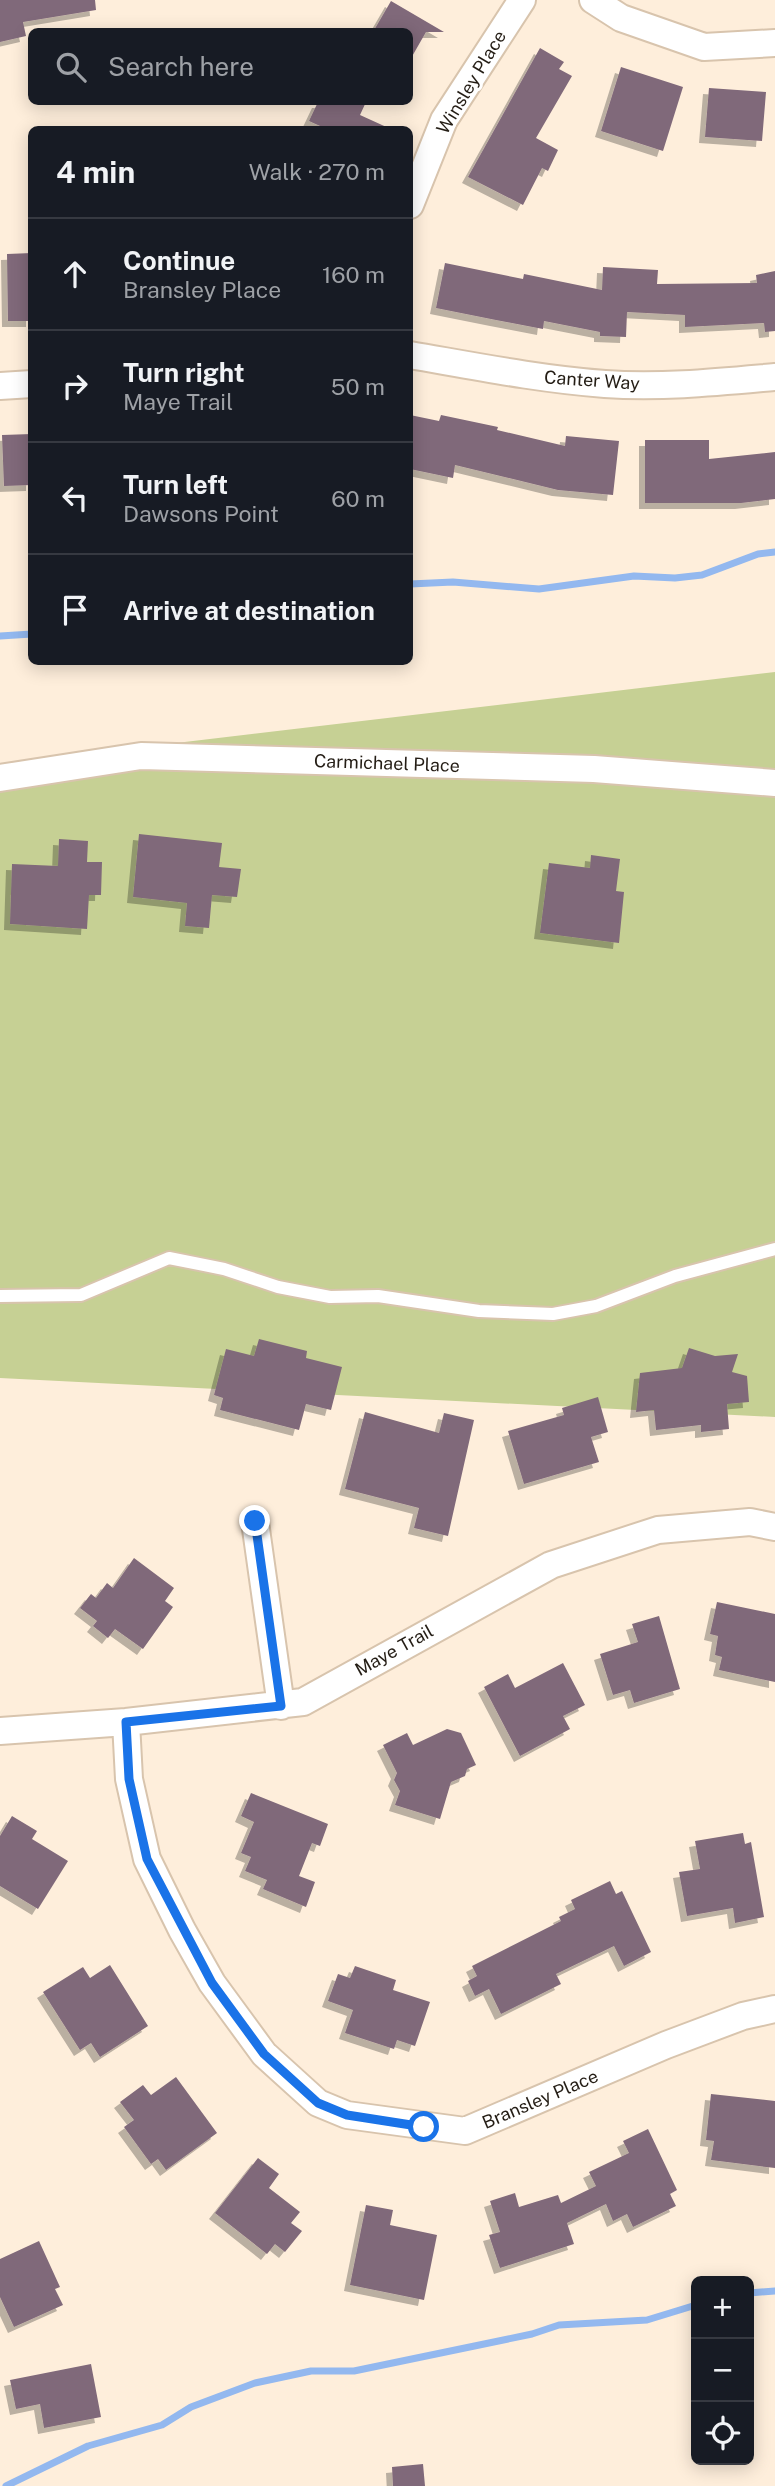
<!DOCTYPE html>
<meta charset="utf-8">
<style>
body{margin:0;font-family:"Public Sans",sans-serif;background:#20242c;color:#f1f3f6}
.controls{position:absolute;right:21px;bottom:21px;display:grid;overflow:hidden;border-radius:10px;box-shadow:0 4px 18px #0003}
.controls button{width:63px;height:63px;display:grid;place-items:center;padding:0;border:0;border-bottom:2px solid #363941;background:#171b24;color:#f1f3f6;font:35px sans-serif}
.stop{position:absolute;width:21px;height:21px;margin:-16px;border:5px solid #1a73e8;border-radius:50%;background:#fff}
.stop.end{background:#1a73e8;border-color:#fff;box-shadow:0 2px 7px #0008}
.list{margin:0;padding:0;list-style:none}
h2{display:flex;justify-content:space-between;align-items:center;height:91px;margin:0;padding:0 28px;font-size:30px}
h2 small{font-size:23px;font-weight:400;color:#9ea1a6}
.list li{display:grid;grid-template-columns:46px 1fr auto;gap:21px;align-items:center;box-sizing:border-box;height:112px;padding:0 28px;border-top:2px solid #363941}
.list b{display:block;font-size:26px;white-space:nowrap}
.list p{margin:0;font-size:23px;white-space:nowrap;color:#9ea1a6}
.list em{font-size:23px;font-style:normal;color:#9ea1a6}
.icon{flex:none;width:38px;height:38px;fill:none;stroke:currentColor;stroke-width:2;stroke-linecap:round;stroke-linejoin:round}
.map{position:relative;flex:none;width:775px;height:2486px;overflow:hidden}
.search{position:absolute;background:#171b24;box-shadow:0 4px 18px #0003;left:28px;top:28px;width:385px;height:77px;display:flex;align-items:center;gap:18px;box-sizing:border-box;padding:0 24px;border-radius:10px;color:#9ea1a6;font-size:26px}
.panel{position:absolute;background:#171b24;box-shadow:0 4px 18px #0003;left:28px;top:126px;width:385px;height:539px;border-radius:10px}
.map>svg:first-child{display:block}
</style>
<div class="map">
<svg width="775" height="2486" viewBox="0 0 775 2486">
<defs>
<filter id="shadow"><feDropShadow dx="-6" dy="6" stdDeviation="0" flood-color="#0004"/></filter>
</defs>
<rect width="100%" height="100%" fill="#feeedb"/>
<!-- green -->
<path fill="#c6d094" d="M 775,672 L 775,1417 L 0,1378 L 0,764 Z"/>
<g fill="none" stroke-linecap="round" stroke-linejoin="round">
<!-- stream -->
<path stroke="#93b8ef" stroke-width="7" d="M 410,584 L 453,582 L 539,589 L 634,576 L 675,578 L 702,575 L 758,554 L 775,552
M 0,636 L 32,634
M 749,2293 L 775,2291
M 6,2486 L 88,2446 L 162,2425 L 191,2407 L 255,2383 L 311,2371 L 354,2371 L 532,2334 L 559,2325 L 647,2320 L 696,2305"/>
</g>
<!-- building -->
<path fill="#80697a" filter="url(#shadow)" d="M 0,0 L 95,0 L 96,10 L 23,22 L 26,36 L 0,42 Z
M 391,1 L 444,32 L 426,32 L 410,60 L 410,32 L 373,32 Z
M 540,48 L 564,62 L 559,69 L 572,76 L 536,138 L 558,150 L 548,171 L 542,168 L 523,205 L 468,177 Z
M 621,67 L 683,87 L 663,151 L 601,131 Z
M 709,88 L 766,92 L 762,141 L 705,137 Z
M 318,102 L 366,102 L 360,115 L 393,130 L 329,130 L 309,121 Z
M 32,253 L 32,321 L 8,321 L 7,254 Z
M 445,263 L 523,279 L 524,274 L 602,290 L 603,267 L 658,270 L 657,284 L 757,283 L 756,275 L 775,271 L 775,331 L 765,332 L 764,323 L 685,327 L 685,315 L 627,312 L 626,337 L 600,336 L 600,332 L 544,321 L 543,329 L 496,320 L 436,308 Z
M 410,415 L 439,421 L 441,415 L 498,427 L 497,430 L 565,446 L 566,436 L 619,441 L 613,495 L 558,490 L 455,465 L 453,478 L 410,469 Z
M 32,434 L 32,485 L 4,486 L 2,435 Z
M 645,440 L 709,440 L 709,459 L 775,452 L 775,499 L 741,503 L 645,503 Z
M 139,834 L 222,843 L 219,867 L 241,869 L 237,897 L 212,895 L 209,928 L 185,926 L 187,903 L 133,897 Z
M 59,839 L 88,841 L 87,862 L 102,862 L 101,895 L 89,895 L 87,929 L 10,924 L 12,864 L 58,866 Z
M 591,855 L 620,859 L 616,891 L 624,892 L 619,943 L 540,933 L 549,863 L 590,868 Z
M 259,1339 L 307,1351 L 306,1358 L 342,1367 L 331,1410 L 306,1404 L 299,1430 L 220,1410 L 223,1398 L 214,1395 L 226,1349 L 254,1356 Z
M 689,1348 L 715,1356 L 738,1354 L 732,1372 L 747,1376 L 749,1402 L 727,1404 L 729,1429 L 701,1432 L 701,1425 L 656,1430 L 654,1410 L 636,1412 L 640,1373 L 682,1368 Z
M 598,1397 L 608,1432 L 591,1437 L 599,1462 L 524,1484 L 508,1431 L 564,1415 L 562,1408 Z
M 365,1412 L 439,1433 L 444,1413 L 474,1420 L 448,1536 L 414,1528 L 419,1508 L 345,1489 Z
M 134,1558 L 174,1588 L 165,1601 L 173,1607 L 143,1649 L 115,1629 L 108,1638 L 93,1626 L 97,1621 L 80,1608 L 91,1594 L 96,1598 L 107,1583 L 113,1588 Z
M 717,1602 L 775,1614 L 775,1682 L 719,1670 L 722,1657 L 715,1655 L 718,1636 L 710,1634 Z
M 659,1616 L 680,1689 L 634,1703 L 630,1690 L 613,1695 L 600,1654 L 638,1642 L 632,1624 Z
M 563,1663 L 585,1705 L 563,1716 L 570,1729 L 520,1756 L 484,1687 L 508,1674 L 515,1688 Z
M 447,1729 L 461,1733 L 476,1765 L 467,1769 L 465,1776 L 451,1782 L 440,1819 L 395,1805 L 400,1791 L 394,1780 L 397,1773 L 383,1745 L 407,1733 L 413,1745 Z
M 251,1793 L 328,1824 L 320,1846 L 312,1843 L 299,1876 L 315,1882 L 306,1907 L 263,1889 L 267,1880 L 245,1871 L 251,1857 L 241,1853 L 254,1822 L 241,1816 Z
M 12,1816 L 37,1831 L 32,1839 L 68,1861 L 38,1909 L 0,1886 L 0,1836 Z
M 743,1833 L 745,1844 L 751,1842 L 764,1917 L 735,1923 L 733,1908 L 687,1916 L 679,1872 L 700,1869 L 695,1841 Z
M 610,1881 L 616,1894 L 622,1891 L 651,1952 L 624,1966 L 614,1946 L 556,1974 L 561,1984 L 501,2014 L 489,1989 L 475,1996 L 468,1981 L 477,1976 L 472,1966 L 561,1921 L 559,1917 L 575,1909 L 571,1900 Z
M 110,1965 L 148,2026 L 100,2057 L 91,2043 L 80,2050 L 43,1992 L 83,1967 L 90,1978 Z
M 355,1966 L 396,1980 L 393,1990 L 430,2002 L 415,2046 L 397,2040 L 394,2049 L 345,2033 L 353,2010 L 328,2001 L 338,1974 L 350,1978 Z
M 176,2077 L 217,2133 L 166,2170 L 158,2159 L 151,2164 L 124,2127 L 134,2120 L 120,2102 L 143,2085 L 151,2095 Z
M 711,2094 L 775,2101 L 775,2168 L 711,2160 L 714,2141 L 706,2140 Z
M 648,2129 L 677,2190 L 670,2194 L 676,2206 L 633,2227 L 627,2214 L 613,2221 L 606,2204 L 567,2223 L 574,2244 L 500,2268 L 489,2235 L 500,2232 L 490,2201 L 515,2193 L 519,2207 L 558,2195 L 561,2203 L 596,2186 L 589,2172 L 629,2153 L 623,2141 Z
M 258,2158 L 279,2174 L 269,2188 L 300,2212 L 291,2223 L 302,2231 L 285,2252 L 275,2244 L 267,2254 L 215,2213 Z
M 366,2205 L 393,2210 L 390,2225 L 437,2235 L 424,2300 L 350,2285 Z
M 39,2241 L 60,2287 L 55,2289 L 63,2305 L 14,2327 L 0,2297 L 0,2259 Z
M 91,2364 L 101,2417 L 44,2428 L 40,2404 L 16,2409 L 10,2380 Z
M 423,2464 L 425,2486 L 393,2486 L 392,2467 Z"/>
<g fill="none" stroke-linecap="round" stroke-linejoin="round">
<defs>
<path id="lane" d="M 0,1296 L 81,1295 L 169,1258 L 224,1269 L 278,1287 L 330,1297 L 378,1296 L 479,1311 L 553,1314 L 596,1306 L 675,1276 L 775,1249"/>
<path id="street" d="M 593,0 L 621,18 L 704,47 L 775,43
M 410,205 L 444,120 L 522,0
M 410,355 C 474,366 539,379 605,384 C 661,388 719,382 775,377
M 0,386 L 32,384
M 0,778 L 141,756 L 594,769 L 775,783
M 255,1522 L 281,1706
M 126,1722 L 129,1779 L 147,1859 L 182,1930 L 212,1983 L 264,2054 L 318,2103 L 347,2115 L 465,2131 L 666,2045 L 743,2016 L 775,2009
M 0,1731 L 126,1722 L 303,1702 L 551,1565 L 658,1530 L 750,1522 L 775,1527"/>
</defs>
<!-- lane casing -->
<use href="#lane" stroke="#d8c4ad" stroke-width="16"/>
<!-- street casing -->
<use href="#street" stroke="#d8c4ad" stroke-width="30"/>
<!-- lane -->
<use href="#lane" stroke="#fff" stroke-width="12"/>
<!-- street -->
<use href="#street" stroke="#fff" stroke-width="26"/>
</g>
<g fill="none" stroke-linecap="round" stroke-linejoin="round">
<!-- route -->
<path stroke="#1a73e8" stroke-width="9" d="M 255,1521 L 281,1706 L 126,1722 L 129,1779 L 147,1859 L 212,1983 L 264,2054 L 318,2103 L 347,2115 L 424,2127"/>
</g>
<g text-anchor="middle" dominant-baseline="central" stroke-width="6" stroke-linejoin="round" paint-order="stroke">
<!-- street labels -->
<g font-size="18" fill="#241d15" stroke="#fff">
<text transform="translate(471 82) rotate(-59)">Winsley Place</text>
<text transform="translate(592 380) rotate(4)">Canter Way</text>
<text transform="translate(387 763) rotate(2)">Carmichael Place</text>
<text transform="translate(394 1650) rotate(-29)">Maye Trail</text>
<text transform="translate(540 2099) rotate(-23)">Bransley Place</text>
</g>
</g>
</svg>
<div class="controls">
<button>+</button>
<button>−</button>
<button><svg class="icon" aria-label="locate" viewBox="0 0 24 24"><circle cx="12" cy="12" r="6"/><path d="M12 2v4M12 18v4M2 12h4M18 12h4"/></svg></button>
</div>
<div class="stop" style="left:424px;top:2127px"></div>
<div class="stop end" style="left:255px;top:1521px"></div>
<div class="search"><svg class="icon" aria-label="search" viewBox="0 0 24 24"><circle cx="10" cy="10" r="6"/><path d="M15 15l6 6"/></svg>Search here</div>
<section class="panel">
<h2>4 min<small>Walk · 270 m</small></h2>
<ul class="list">
<li><svg class="icon" aria-label="ahead" viewBox="0 0 24 24"><path d="M12 20V5M6 11l6-6 6 6"/></svg><div><b>Continue</b><p>Bransley Place</p></div><em>160 m</em></li>
<li><svg class="icon" aria-label="right" viewBox="0 0 24 24"><path d="M7 20v-9h11M14 6l5 5-5 5"/></svg><div><b>Turn right</b><p>Maye Trail</p></div><em>50 m</em></li>
<li><svg class="icon" aria-label="left" viewBox="0 0 24 24"><path d="M17 20v-9H6M10 6l-5 5 5 5"/></svg><div><b>Turn left</b><p>Dawsons Point</p></div><em>60 m</em></li>
<li><svg class="icon" aria-label="arrive" viewBox="0 0 24 24"><path d="M6 21V4h12l-3 4 3 4H6"/></svg><div><b>Arrive at destination</b></div></li>
</ul>
</section>
</div>
